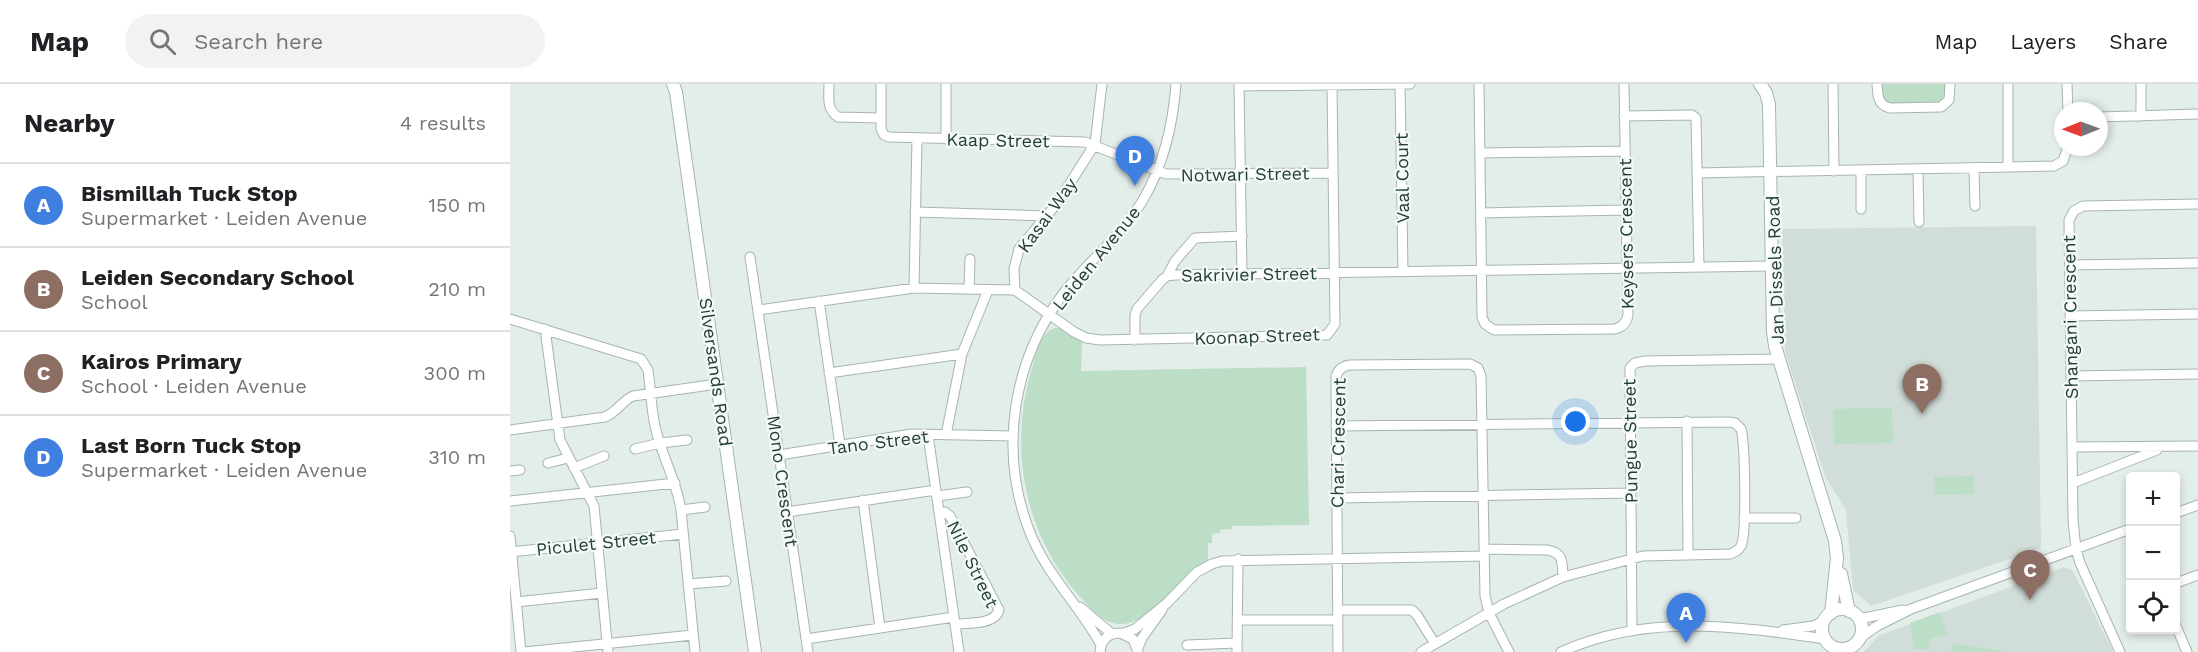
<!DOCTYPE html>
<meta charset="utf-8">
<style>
body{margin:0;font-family:"Work Sans",sans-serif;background:#f2f2f2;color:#202124}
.controls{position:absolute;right:18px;bottom:18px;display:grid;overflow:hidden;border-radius:6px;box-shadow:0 3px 9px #0003}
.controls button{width:54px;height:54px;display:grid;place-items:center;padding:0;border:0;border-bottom:2px solid #e0e0e0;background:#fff;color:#202124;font:30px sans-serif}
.compass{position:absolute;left:1544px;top:18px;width:54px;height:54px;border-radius:50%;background:#fff;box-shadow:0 3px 9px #0003;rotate:269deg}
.you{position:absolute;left:1066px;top:338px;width:21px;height:21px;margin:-15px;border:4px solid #fff;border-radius:50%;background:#1a73e8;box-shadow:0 0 0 9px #1a73e833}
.badge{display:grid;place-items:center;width:39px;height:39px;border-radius:50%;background:#b45309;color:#fff;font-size:20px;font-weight:700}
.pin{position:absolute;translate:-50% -50px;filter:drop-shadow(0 2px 3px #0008)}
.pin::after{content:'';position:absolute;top:32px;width:21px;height:18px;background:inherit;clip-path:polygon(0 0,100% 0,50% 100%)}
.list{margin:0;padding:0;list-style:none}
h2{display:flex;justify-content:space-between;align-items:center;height:78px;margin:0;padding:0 24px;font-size:26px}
h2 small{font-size:20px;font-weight:400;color:#757577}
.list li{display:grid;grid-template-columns:39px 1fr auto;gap:18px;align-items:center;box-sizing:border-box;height:84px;padding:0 24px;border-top:2px solid #e0e0e0}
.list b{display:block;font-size:22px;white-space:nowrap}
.list p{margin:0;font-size:20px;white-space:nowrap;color:#757577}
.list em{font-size:20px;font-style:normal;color:#757577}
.icon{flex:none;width:33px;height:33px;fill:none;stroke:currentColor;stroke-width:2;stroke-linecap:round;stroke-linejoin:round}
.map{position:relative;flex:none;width:1688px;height:568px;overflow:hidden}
header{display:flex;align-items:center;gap:36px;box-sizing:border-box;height:84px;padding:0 30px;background:#fff;border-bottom:2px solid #e0e0e0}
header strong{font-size:28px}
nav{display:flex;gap:33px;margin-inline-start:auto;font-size:21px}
.search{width:420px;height:54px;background:#f2f2f2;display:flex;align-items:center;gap:15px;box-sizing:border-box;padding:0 21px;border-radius:33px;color:#757577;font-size:22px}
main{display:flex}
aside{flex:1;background:#fff}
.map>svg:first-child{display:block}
</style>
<header>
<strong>Map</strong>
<div class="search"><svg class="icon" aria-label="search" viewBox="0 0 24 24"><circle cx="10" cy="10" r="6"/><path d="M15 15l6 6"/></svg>Search here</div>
<nav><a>Map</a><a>Layers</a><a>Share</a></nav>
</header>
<main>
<aside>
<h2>Nearby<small>4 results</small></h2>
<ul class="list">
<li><span class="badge" style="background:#3f7fe0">A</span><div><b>Bismillah Tuck Stop</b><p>Supermarket · Leiden Avenue</p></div><em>150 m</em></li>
<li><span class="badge" style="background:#8d6e63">B</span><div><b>Leiden Secondary School</b><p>School</p></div><em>210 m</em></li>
<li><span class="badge" style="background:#8d6e63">C</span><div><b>Kairos Primary</b><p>School · Leiden Avenue</p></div><em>300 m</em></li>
<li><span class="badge" style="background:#3f7fe0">D</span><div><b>Last Born Tuck Stop</b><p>Supermarket · Leiden Avenue</p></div><em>310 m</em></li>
</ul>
</aside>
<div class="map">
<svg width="1688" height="568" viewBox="0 0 1688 568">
<rect width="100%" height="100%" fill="#e3ede9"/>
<!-- built -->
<path fill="#d1ddd8" d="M 1526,142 L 1531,464 L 1361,522 L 1343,506 L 1336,426 L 1315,392 L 1275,268 L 1272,145 Z
M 1554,483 L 1563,487 L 1603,568 L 1354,568 L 1368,552 Z"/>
<!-- green -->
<path fill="#bcdec6" d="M 1372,0 L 1437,0 L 1437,12 L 1433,19 L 1380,21 L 1374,19 L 1371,4 Z
M 545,244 L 552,244 L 572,255 L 571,287 L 796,283 L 799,441 L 722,442 L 722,445 L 710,446 L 710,449 L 702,450 L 702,459 L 698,459 L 698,477 C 678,491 639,535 619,539 C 599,544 586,530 573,516 C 514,453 497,363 523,281 C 527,267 530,249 545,244 Z
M 1382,324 L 1383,359 L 1324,360 L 1323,325 Z
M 1464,392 L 1464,410 L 1425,411 L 1424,393 Z
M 1430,528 L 1437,551 L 1420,554 L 1418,566 L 1404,565 L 1400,539 Z
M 1442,559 L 1498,568 L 1441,568 Z"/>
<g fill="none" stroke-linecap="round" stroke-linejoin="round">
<defs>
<path id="minor" d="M 319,0 C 319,13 316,25 328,33 L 370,34
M 371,0 L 371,45 L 374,51 L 379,53 L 575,58 L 656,90 L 822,89
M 436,0 L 436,55
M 729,0 L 732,190
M 890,0 L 893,188
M 969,0 L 972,233 L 975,240 L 984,246 L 1105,245 C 1112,243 1117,238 1118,231 L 1114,0
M 1323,0 L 1324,87
M 1367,0 C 1368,11 1367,21 1380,24 L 1431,23 L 1439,16 L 1440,0
M 1498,0 L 1498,83
M 1557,0 L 1558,27
M 1631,0 L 1631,32
M 730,2 L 900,0
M 1114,32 L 1182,31 L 1186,34 L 1189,183
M 1589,33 L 1688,30
M 970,69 L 1115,67
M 1464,84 L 1465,122
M 1408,85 L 1409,138
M 1351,86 L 1351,125
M 1187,89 L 1544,82 L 1553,77 L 1558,63
M 405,128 L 538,132
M 971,129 L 1116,126
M 240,173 L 298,568
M 1560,181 L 1688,179
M 657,192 L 665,177 L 685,154 L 732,152
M 404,204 L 407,54
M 459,205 L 460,175
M 505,206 L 504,185 L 509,165 L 548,118 L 585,60 L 592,0
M 309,217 L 330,361
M 248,226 L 404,204 L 505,206 L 564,248 L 576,254 L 590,256 L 817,251 L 825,240 L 822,0
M 1560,232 L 1688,230
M 0,235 L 131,275 L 138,286 C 141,307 141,330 147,350 C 154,376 167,399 171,426 L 185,568
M 35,245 L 50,356 L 84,422 L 98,568
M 625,256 L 625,231 L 627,225 L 652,196 L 657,192 L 665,191 L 1262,182
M 319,289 L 452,270
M 1561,292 L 1688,290
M 1177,337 L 1178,470
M 826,342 L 1219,338 L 1225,339 L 1231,345 C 1235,359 1237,450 1231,462 C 1228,467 1225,468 1220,470 L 1133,472 L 1053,493 L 994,520 L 911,568
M 0,346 L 95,333 C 107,328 112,317 123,312 L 207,300
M 418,351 L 449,568
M 436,351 L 452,270 L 478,206
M 1562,363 L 1688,362
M 125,365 L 150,359 L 177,356
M 269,371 L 402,350 L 503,352
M 38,379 L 58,374
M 64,384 L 94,372
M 0,387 L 10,386
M 1563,399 L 1647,366
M 427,412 L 457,408
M 827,414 L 1121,409
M 353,416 L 370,544
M 0,417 L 165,399
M 171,426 L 195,423
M 277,428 L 426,406
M 429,428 L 435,428 L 440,432 L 489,526 C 485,541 458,539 445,540
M 1666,429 L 1688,421
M 1234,434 L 1286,434
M 0,452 L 11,568
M 974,465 L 1037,466 C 1054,469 1052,478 1053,493
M 0,468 L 173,450
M 1666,499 L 1688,491
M 178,500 L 216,497
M 6,518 L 92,509
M 570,523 L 602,550
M 828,526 L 902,526 L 907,531 L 925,560
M 1349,535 L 1393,526
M 728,536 L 828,536
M 1666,542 L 1677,568
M 1122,545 L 1120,284 L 1125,279 L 1135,277 L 1269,275
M 1273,546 L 1303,542 L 1314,537
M 614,549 L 625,545 L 657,519 L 687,488 L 702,480 L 712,477 L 974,472
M 1350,554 L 1367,542 L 1401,525 L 1620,445
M 296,555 L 444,533
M 591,561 C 569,520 536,491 519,446 C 488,365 503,274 556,206 C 581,175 612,151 633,116 C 654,80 663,41 666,0
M 677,561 L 727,559
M 628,564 L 632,554 L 652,526
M 14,568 L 183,551
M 590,568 C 591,556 598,549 610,549 L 623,555 L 628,568
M 727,568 L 728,475
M 828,568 L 826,292 C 828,286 832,282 840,281 L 960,280 L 968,284 L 971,292 L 975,512 L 979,529 L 999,568
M 1051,568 C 1137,529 1224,542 1315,555
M 1610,568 L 1570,479 L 1566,465 L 1563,436 L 1559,136 L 1564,127 L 1573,122 L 1688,120"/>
<path id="tertiary" d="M 163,0 L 166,8 L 245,568
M 1250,0 L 1256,9 L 1259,20 L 1263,248 L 1265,262 L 1325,457 L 1327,474 L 1321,529
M 1331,490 L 1339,527
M1312 545a20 20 0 1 1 40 0a20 20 0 1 1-40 0Z"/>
</defs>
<!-- minor casing -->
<use href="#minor" stroke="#a6b5b0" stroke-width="11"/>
<!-- tertiary casing -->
<use href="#tertiary" stroke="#a6b5b0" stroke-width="14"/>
<!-- minor -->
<use href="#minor" stroke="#fff" stroke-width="9"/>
<!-- tertiary -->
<use href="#tertiary" stroke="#fff" stroke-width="12"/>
</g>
<g text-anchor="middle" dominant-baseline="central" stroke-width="4.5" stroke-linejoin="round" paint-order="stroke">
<!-- street labels -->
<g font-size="18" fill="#233f38" stroke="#f4f9f7">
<text transform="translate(488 56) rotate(1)">Kaap Street</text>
<text transform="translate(735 90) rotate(-1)">Notwari Street</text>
<text transform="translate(892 94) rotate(-91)">Vaal Court</text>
<text transform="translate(537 131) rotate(-54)">Kasai Way</text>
<text transform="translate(1116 150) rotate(-91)">Keysers Crescent</text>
<text transform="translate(586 174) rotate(-51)">Leiden Avenue</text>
<text transform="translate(1265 186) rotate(-92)">Jan Dissels Road</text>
<text transform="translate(739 190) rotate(-1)">Sakrivier Street</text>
<text transform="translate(1560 233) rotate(-91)">Shangani Crescent</text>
<text transform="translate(747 252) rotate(-2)">Koonap Street</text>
<text transform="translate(206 288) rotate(82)">Silversands Road</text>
<text transform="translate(1120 357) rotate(-91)">Pungue Street</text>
<text transform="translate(368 358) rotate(-7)">Tano Street</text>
<text transform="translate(828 359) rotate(-89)">Chari Crescent</text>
<text transform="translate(273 397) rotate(82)">Mono Crescent</text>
<text transform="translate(86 459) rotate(-6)">Piculet Street</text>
<text transform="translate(463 480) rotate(64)">Nile Street</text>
</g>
</g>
</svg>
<div class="controls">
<button>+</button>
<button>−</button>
<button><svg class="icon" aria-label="locate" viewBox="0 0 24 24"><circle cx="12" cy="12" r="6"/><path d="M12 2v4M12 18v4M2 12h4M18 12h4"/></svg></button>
</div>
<svg class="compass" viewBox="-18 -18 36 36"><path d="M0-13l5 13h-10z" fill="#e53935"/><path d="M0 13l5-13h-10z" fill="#757577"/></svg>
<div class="you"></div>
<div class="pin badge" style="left:1176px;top:559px;background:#3f7fe0">A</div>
<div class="pin badge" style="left:1412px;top:330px;background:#8d6e63">B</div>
<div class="pin badge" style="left:1520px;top:516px;background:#8d6e63">C</div>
<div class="pin badge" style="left:625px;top:102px;background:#3f7fe0">D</div>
</div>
</main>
